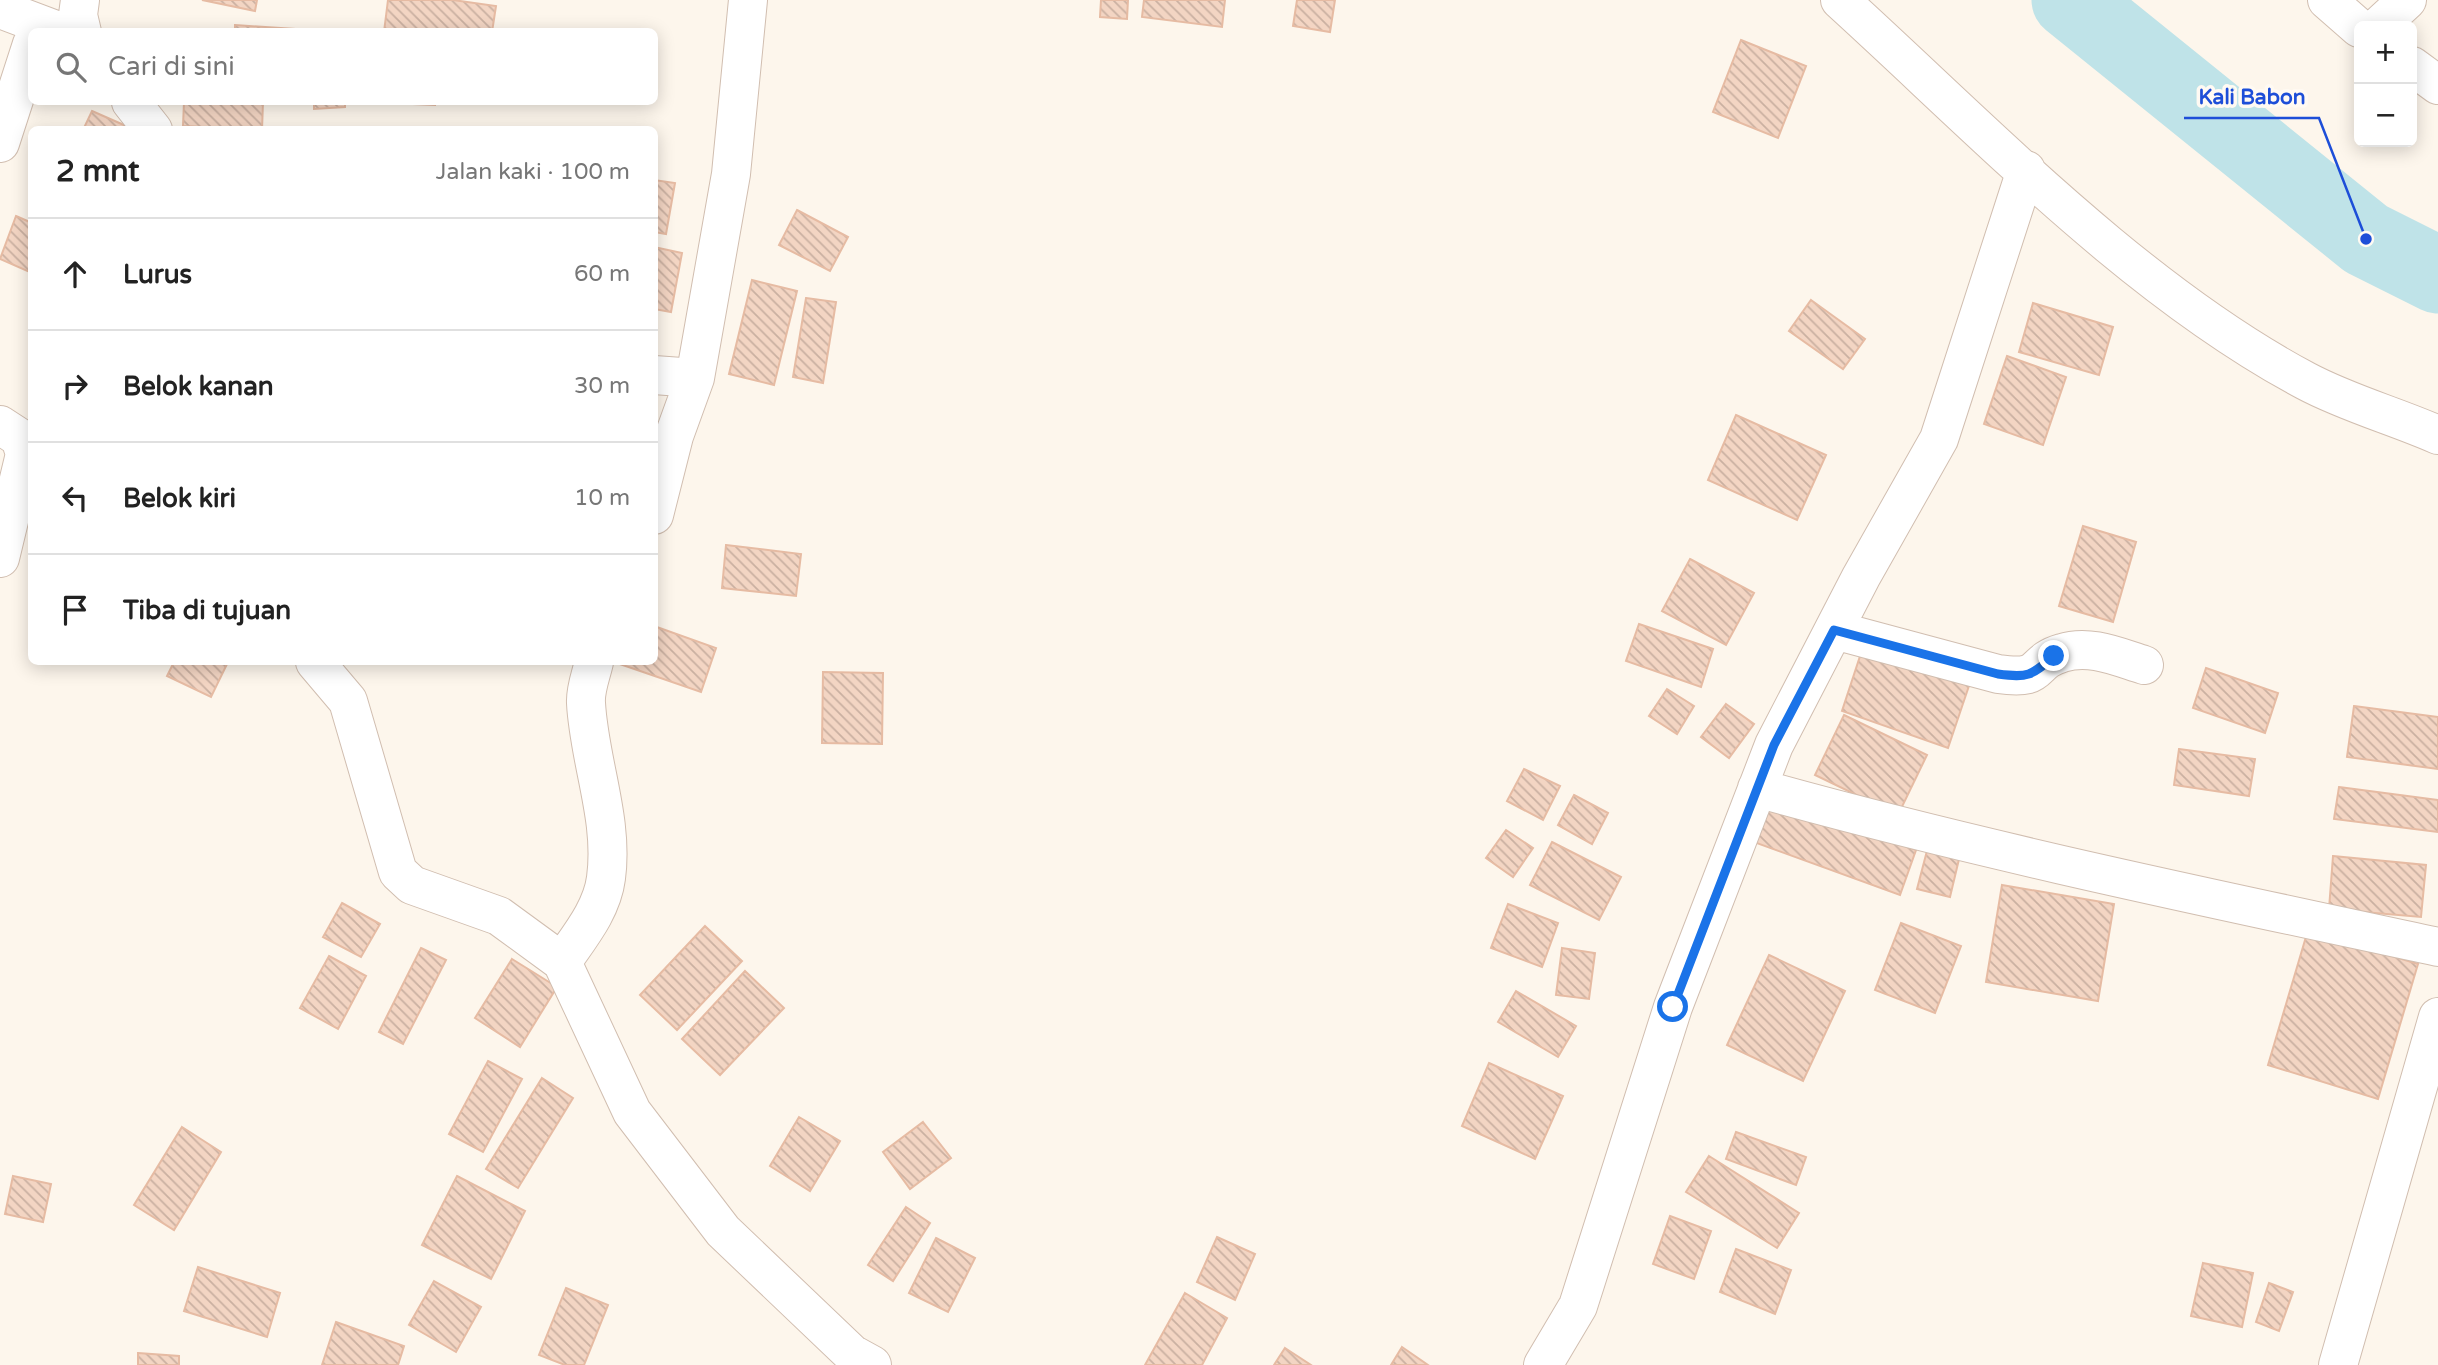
<!DOCTYPE html>
<html lang="id">
<meta charset="utf-8">
<style>
body{margin:0;font-family:"Varela Round",sans-serif;background:#f6f6f6;color:#222}
.controls{position:absolute;right:21px;top:21px;display:grid;overflow:hidden;border-radius:10px;box-shadow:0 4px 18px #0003}
.controls button{width:63px;height:63px;display:grid;place-items:center;padding:0;border:0;border-bottom:2px solid #e0e0e0;background:#fff;color:#222;font:35px sans-serif}
.stop{position:absolute;width:21px;height:21px;margin:-16px;border:5px solid #1a73e8;border-radius:50%;background:#fff}
.stop.end{background:#1a73e8;border-color:#fff;box-shadow:0 2px 7px #0008}
.list{margin:0;padding:0;list-style:none}
h2{display:flex;justify-content:space-between;align-items:center;height:91px;margin:0;padding:0 28px;font-size:30px}
h2 small{font-size:23px;font-weight:400;color:#767676}
.list li{display:grid;grid-template-columns:46px 1fr auto;gap:21px;align-items:center;box-sizing:border-box;height:112px;padding:0 28px;border-top:2px solid #e0e0e0}
.list b{display:block;font-size:26px;white-space:nowrap}
.list em{font-size:23px;font-style:normal;color:#767676}
.icon{flex:none;width:38px;height:38px;fill:none;stroke:currentColor;stroke-width:2;stroke-linecap:round;stroke-linejoin:round}
.map{position:relative;flex:none;width:2438px;height:1365px;overflow:hidden}
.search{position:absolute;background:#fff;box-shadow:0 4px 18px #0003;left:28px;top:28px;width:630px;height:77px;display:flex;align-items:center;gap:18px;box-sizing:border-box;padding:0 24px;border-radius:10px;color:#767676;font-size:26px}
.panel{position:absolute;background:#fff;box-shadow:0 4px 18px #0003;left:28px;top:126px;width:630px;height:539px;border-radius:10px}
.map>svg:first-child{display:block}
</style>
<div class="map">
<svg width="2438" height="1365" viewBox="0 0 2438 1365">
<defs>
<pattern id="building-back-hatch" width="6" height="6" patternUnits="userSpaceOnUse" patternTransform="scale(1.75)"><rect width="6" height="6" fill="#f3d5c3"/><path d="M-1 5l2 2M0 0l6 6M5-1l2 2" fill="none" stroke="#cab0a1"/></pattern>
</defs>
<rect width="100%" height="100%" fill="#fdf6ec"/>
<g fill="none" stroke-linecap="round" stroke-linejoin="round">
<!-- river -->
<path stroke="#bfe3e8" stroke-width="77" d="M 2070,0 L 2366,239 L 2438,275"/>
</g>
<!-- building -->
<path fill="url(#building-back-hatch)" stroke="#e6bba3" stroke-width="2" d="M 202,0 L 257,0 L 255,11 Z
M 388,0 L 453,0 L 496,6 L 492,32 L 384,32 Z
M 1101,0 L 1128,0 L 1127,19 L 1100,17 Z
M 1144,0 L 1225,0 L 1222,27 L 1142,17 Z
M 1297,0 L 1335,0 L 1330,32 L 1293,26 Z
M 235,25 L 295,29 L 295,32 L 235,32 Z
M 1741,40 L 1806,66 L 1778,138 L 1713,112 Z
M 184,102 L 263,102 L 262,130 L 183,126 Z
M 314,102 L 345,102 L 345,107 L 314,109 Z
M 365,102 L 435,102 L 435,105 Z
M 92,111 L 133,129 L 133,130 L 83,130 Z
M 654,180 L 675,183 L 666,234 L 654,232 Z
M 797,210 L 848,237 L 830,271 L 779,245 Z
M 16,216 L 32,223 L 32,273 L 0,259 Z
M 654,247 L 682,253 L 671,312 L 654,309 Z
M 752,280 L 797,291 L 774,385 L 729,374 Z
M 806,298 L 836,302 L 823,383 L 793,377 Z
M 1811,300 L 1865,339 L 1843,369 L 1789,331 Z
M 2033,303 L 2113,327 L 2099,375 L 2019,352 Z
M 2007,356 L 2066,377 L 2043,445 L 1984,424 Z
M 1736,415 L 1826,455 L 1797,520 L 1708,480 Z
M 2083,526 L 2136,542 L 2113,622 L 2059,606 Z
M 726,545 L 801,554 L 796,596 L 722,588 Z
M 1690,559 L 1754,593 L 1726,645 L 1662,611 Z
M 1639,624 L 1713,649 L 1701,687 L 1626,661 Z
M 654,626 L 716,648 L 701,692 L 614,662 L 654,662 Z
M 1865,641 L 1972,677 L 1948,748 L 1842,711 Z
M 174,662 L 228,662 L 211,697 L 167,676 Z
M 2206,668 L 2278,693 L 2265,733 L 2193,708 Z
M 823,672 L 883,673 L 882,744 L 822,743 Z
M 1667,689 L 1694,706 L 1677,734 L 1649,716 Z
M 1726,704 L 1754,724 L 1729,758 L 1701,737 Z
M 2354,706 L 2438,717 L 2438,769 L 2347,757 Z
M 1844,715 L 1927,755 L 1898,815 L 1815,775 Z
M 2179,749 L 2255,759 L 2249,796 L 2174,785 Z
M 1524,769 L 1560,786 L 1543,820 L 1507,801 Z
M 2339,787 L 2438,800 L 2438,832 L 2334,819 Z
M 1574,795 L 1608,813 L 1592,844 L 1558,825 Z
M 1767,796 L 1916,850 L 1900,895 L 1751,841 Z
M 1506,830 L 1533,848 L 1513,877 L 1486,858 Z
M 1552,842 L 1621,877 L 1599,920 L 1530,885 Z
M 1928,847 L 1960,855 L 1950,897 L 1917,889 Z
M 2333,856 L 2426,865 L 2421,917 L 2329,909 Z
M 2002,885 L 2114,904 L 2098,1001 L 1986,982 Z
M 342,903 L 380,924 L 361,957 L 323,937 Z
M 1508,904 L 1558,923 L 1542,967 L 1491,948 Z
M 1901,923 L 1961,946 L 1935,1013 L 1875,990 Z
M 705,926 L 742,961 L 677,1030 L 640,995 Z
M 2308,930 L 2418,964 L 2378,1099 L 2268,1065 Z
M 421,948 L 446,960 L 403,1044 L 379,1032 Z
M 1562,948 L 1595,953 L 1589,999 L 1556,995 Z
M 1769,955 L 1845,991 L 1803,1081 L 1727,1045 Z
M 329,956 L 366,976 L 338,1029 L 300,1008 Z
M 512,959 L 557,987 L 520,1047 L 475,1018 Z
M 745,971 L 784,1008 L 720,1075 L 682,1039 Z
M 1516,991 L 1576,1026 L 1558,1057 L 1498,1022 Z
M 488,1061 L 522,1079 L 483,1152 L 449,1134 Z
M 1489,1063 L 1563,1096 L 1535,1159 L 1462,1126 Z
M 542,1078 L 573,1098 L 518,1188 L 486,1169 Z
M 799,1117 L 840,1141 L 810,1191 L 770,1166 Z
M 923,1122 L 951,1158 L 910,1189 L 883,1152 Z
M 182,1127 L 221,1152 L 174,1230 L 134,1205 Z
M 1736,1132 L 1806,1157 L 1796,1185 L 1726,1159 Z
M 1709,1156 L 1799,1213 L 1777,1248 L 1686,1192 Z
M 13,1176 L 51,1184 L 43,1222 L 5,1214 Z
M 457,1176 L 525,1211 L 491,1279 L 422,1245 Z
M 906,1207 L 930,1223 L 893,1281 L 868,1265 Z
M 1670,1216 L 1711,1231 L 1694,1279 L 1653,1264 Z
M 1217,1237 L 1255,1254 L 1235,1300 L 1197,1282 Z
M 936,1238 L 975,1258 L 948,1312 L 909,1293 Z
M 1736,1249 L 1791,1270 L 1775,1314 L 1720,1292 Z
M 2203,1263 L 2253,1273 L 2242,1327 L 2191,1316 Z
M 198,1267 L 280,1293 L 267,1337 L 184,1311 Z
M 434,1281 L 481,1307 L 456,1352 L 409,1325 Z
M 2269,1283 L 2293,1292 L 2279,1331 L 2256,1322 Z
M 566,1288 L 608,1305 L 584,1365 L 565,1365 L 539,1355 Z
M 1185,1293 L 1227,1318 L 1202,1365 L 1145,1365 Z
M 336,1322 L 404,1346 L 398,1365 L 322,1365 Z
M 1402,1347 L 1428,1365 L 1391,1365 Z
M 1285,1348 L 1311,1365 L 1274,1365 Z
M 138,1353 L 179,1356 L 179,1365 L 138,1365 Z"/>
<g fill="none" stroke-linecap="round" stroke-linejoin="round">
<defs>
<path id="street" d="M 80,0 L 78,15 L 82,32
M 1840,0 C 1983,130 2135,290 2306,381 C 2347,403 2395,416 2438,435
M 2327,0 L 2359,28
M 0,9 L 61,32
M 2379,26 L 2407,0
M 2412,66 L 2438,85
M 131,102 L 153,130
M 0,143 L 32,44
M 654,375 L 695,378
M 0,425 L 20,438 L 25,454 L 0,558
M 654,515 L 674,436 L 695,378 L 731,174 L 748,0
M 1834,630 L 1998,674 C 2047,681 2028,663 2062,653 C 2090,644 2118,657 2144,665
M 315,662 L 348,701 L 398,872 L 412,885 L 499,916 L 562,962 L 632,1112 L 723,1231 L 852,1354 L 872,1365
M 1757,788 C 1982,851 2210,898 2438,947
M 562,962 C 579,937 602,910 606,878 C 614,819 589,761 586,703 C 585,690 591,675 594,662
M 1543,1365 L 1578,1306 L 1673,1007 L 1774,745 L 1861,577 L 1939,439 L 2026,170
M 2338,1365 L 2438,1017"/>
</defs>
<!-- street casing -->
<use href="#street" stroke="#d1beb0" stroke-width="40"/>
<!-- street -->
<use href="#street" stroke="#fff" stroke-width="38"/>
</g>
<g fill="none" stroke-linecap="round" stroke-linejoin="round">
<!-- route -->
<path stroke="#1a73e8" stroke-width="9" d="M 1673,1007 L 1774,745 L 1834,630 L 1998,674 C 2028,678 2031,676 2054,656"/>
</g>
<!-- callouts -->
<path fill="none" stroke="#1d4ed8" stroke-width="2.5" d="M2366 239L2319 118H2184"/>
<circle fill="#1d4ed8" stroke="#fffaf3" stroke-width="2.5" cx="2366" cy="239" r="7"/>
<g font-size="21" text-anchor="middle" font-weight="bold" fill="#1d4ed8" stroke="#fffaf3" stroke-width="7" stroke-linejoin="round" paint-order="stroke">
<text x="2252" y="104">Kali Babon</text>
</g>
</svg>
<div class="controls">
<button>+</button>
<button>−</button>
</div>
<div class="stop" style="left:1673px;top:1007px"></div>
<div class="stop end" style="left:2054px;top:656px"></div>
<div class="search"><svg class="icon" aria-label="search" viewBox="0 0 24 24"><circle cx="10" cy="10" r="6"/><path d="M15 15l6 6"/></svg>Cari di sini</div>
<section class="panel">
<h2>2 mnt<small>Jalan kaki · 100 m</small></h2>
<ul class="list">
<li><svg class="icon" aria-label="ahead" viewBox="0 0 24 24"><path d="M12 20V5M6 11l6-6 6 6"/></svg><div><b>Lurus</b></div><em>60 m</em></li>
<li><svg class="icon" aria-label="right" viewBox="0 0 24 24"><path d="M7 20v-9h11M14 6l5 5-5 5"/></svg><div><b>Belok kanan</b></div><em>30 m</em></li>
<li><svg class="icon" aria-label="left" viewBox="0 0 24 24"><path d="M17 20v-9H6M10 6l-5 5 5 5"/></svg><div><b>Belok kiri</b></div><em>10 m</em></li>
<li><svg class="icon" aria-label="arrive" viewBox="0 0 24 24"><path d="M6 21V4h12l-3 4 3 4H6"/></svg><div><b>Tiba di tujuan</b></div></li>
</ul>
</section>
</div>
